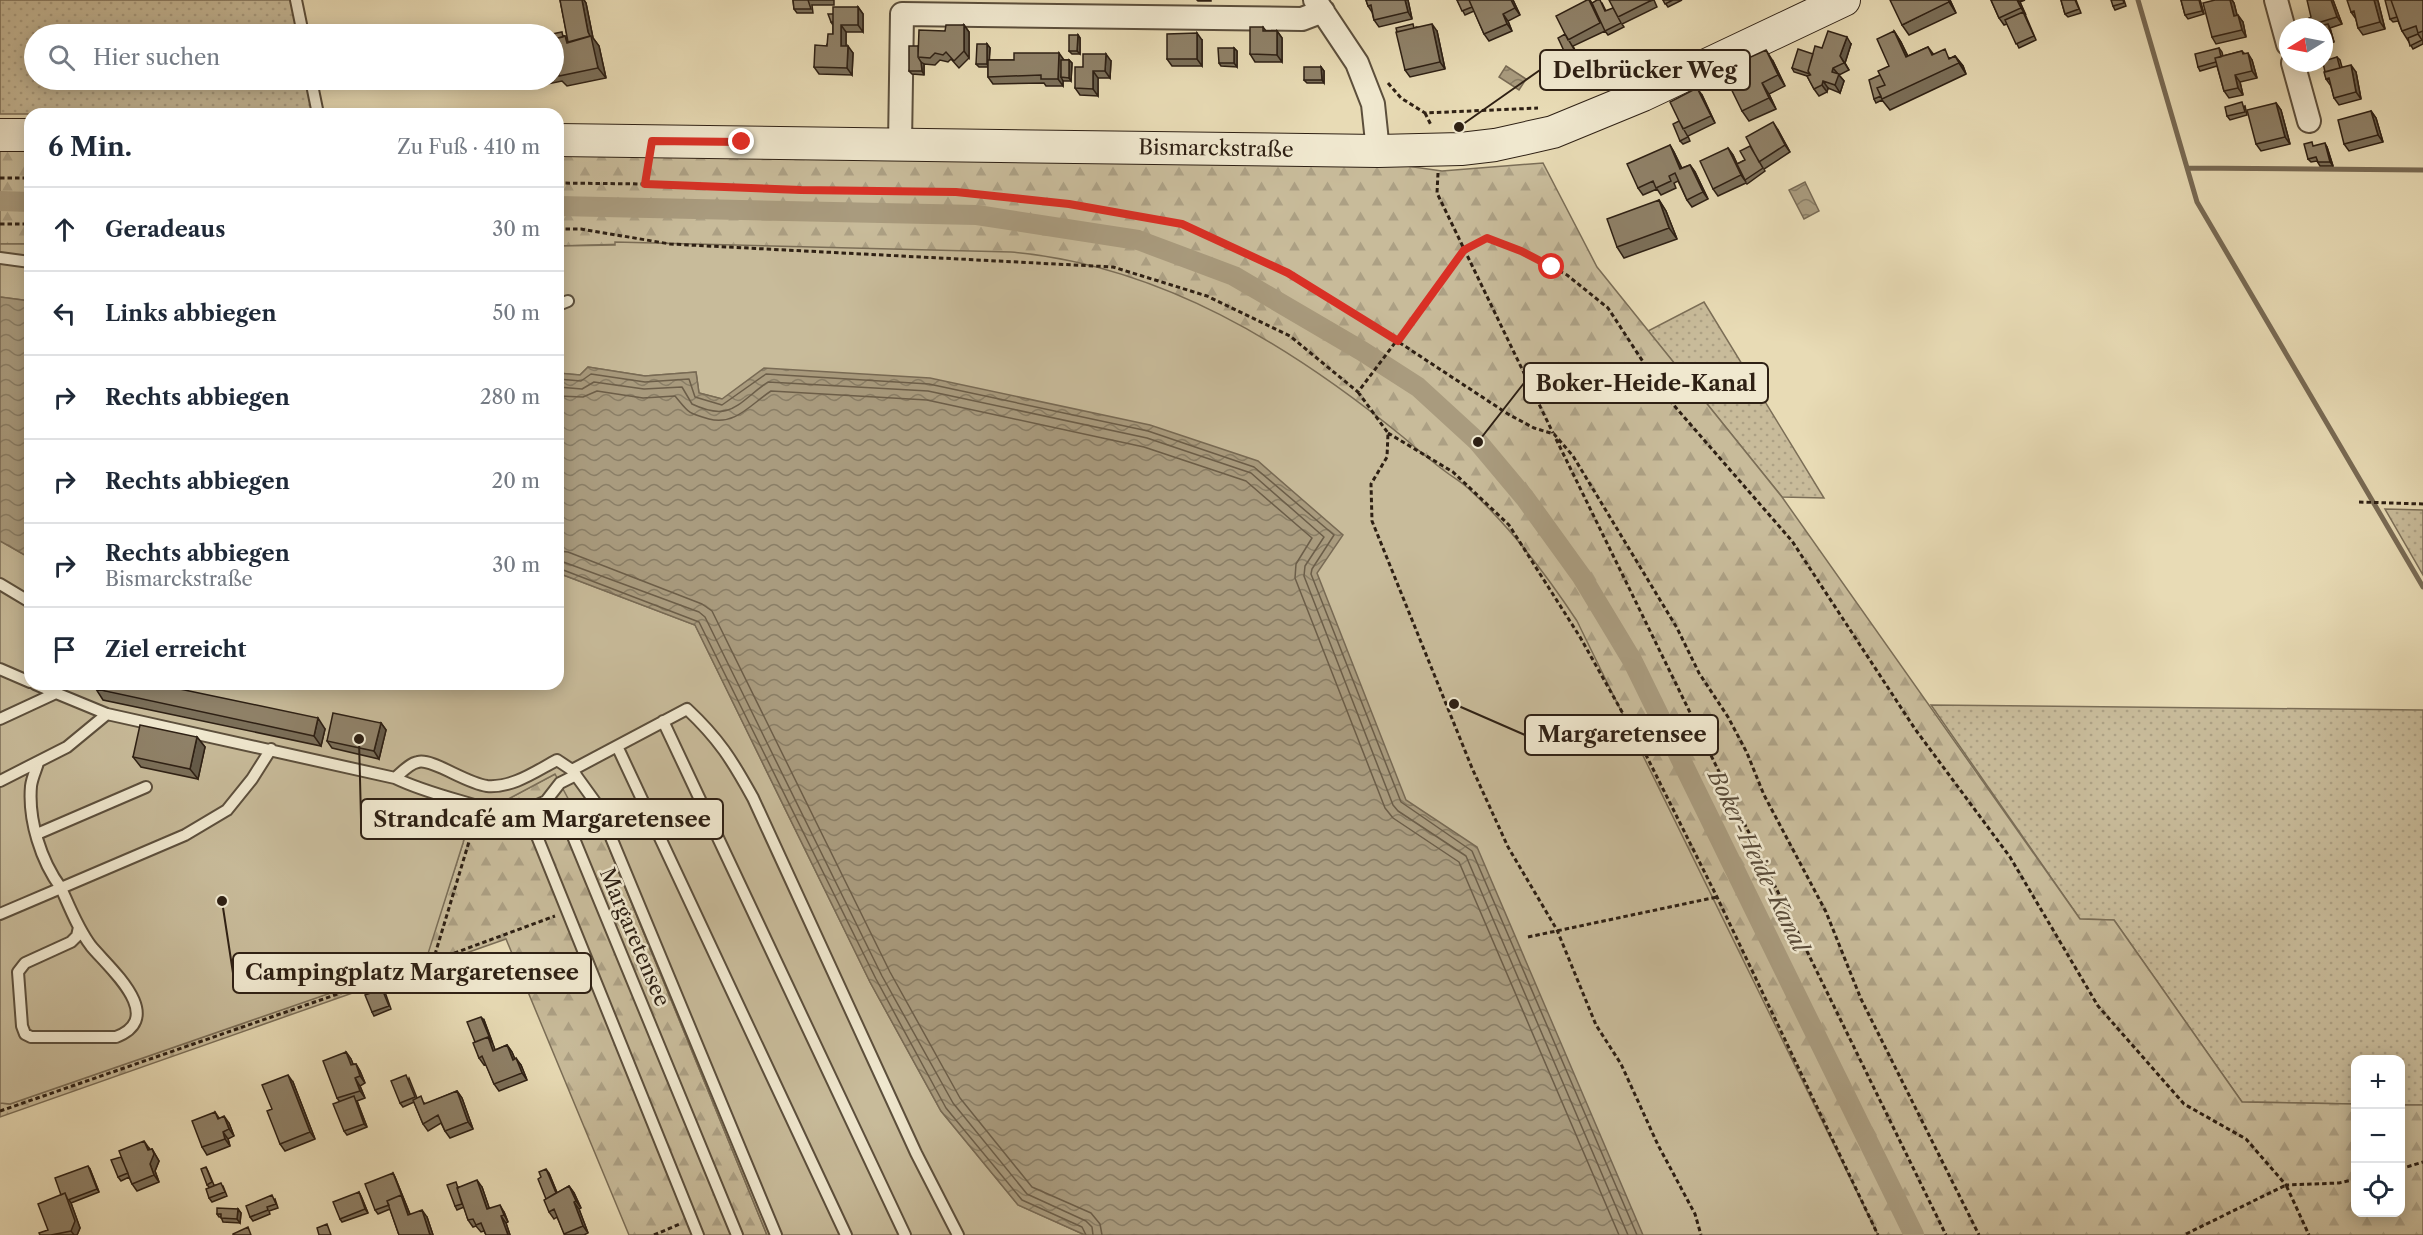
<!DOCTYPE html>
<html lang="de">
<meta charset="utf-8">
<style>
body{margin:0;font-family:"Libre Caslon Text",serif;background:#f6f6f7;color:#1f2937}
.controls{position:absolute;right:18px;bottom:18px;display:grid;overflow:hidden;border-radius:12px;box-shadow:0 3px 15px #0003}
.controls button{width:54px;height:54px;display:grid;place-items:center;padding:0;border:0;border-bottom:2px solid #e0e1e3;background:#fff;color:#1f2937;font:30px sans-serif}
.compass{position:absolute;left:2279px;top:18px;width:54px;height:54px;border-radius:50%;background:#fff;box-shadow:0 3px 15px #0003;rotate:260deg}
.stop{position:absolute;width:18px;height:18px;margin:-14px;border:4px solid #d93025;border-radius:50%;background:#fff}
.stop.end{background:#d93025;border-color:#fff;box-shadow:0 2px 6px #0008}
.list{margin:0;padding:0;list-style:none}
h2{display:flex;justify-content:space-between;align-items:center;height:78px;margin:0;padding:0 24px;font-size:26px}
h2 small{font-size:20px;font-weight:400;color:#747a83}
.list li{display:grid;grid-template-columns:39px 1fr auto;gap:18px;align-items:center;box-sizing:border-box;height:84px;padding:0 24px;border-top:2px solid #e0e1e3}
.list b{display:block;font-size:22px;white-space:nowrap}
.list p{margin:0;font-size:20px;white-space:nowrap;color:#747a83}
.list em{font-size:20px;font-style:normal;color:#747a83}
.icon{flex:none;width:33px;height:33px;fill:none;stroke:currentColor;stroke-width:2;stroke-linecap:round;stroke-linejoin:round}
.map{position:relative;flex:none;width:2423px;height:1235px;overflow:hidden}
.search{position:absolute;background:#fff;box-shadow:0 3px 15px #0003;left:24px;top:24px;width:540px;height:66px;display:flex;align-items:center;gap:15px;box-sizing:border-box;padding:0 21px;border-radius:33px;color:#747a83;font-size:22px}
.panel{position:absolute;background:#fff;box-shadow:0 3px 15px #0003;left:24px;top:108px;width:540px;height:582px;border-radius:18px}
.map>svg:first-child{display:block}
</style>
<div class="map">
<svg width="2423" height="1235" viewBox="0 0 2423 1235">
<defs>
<pattern id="grass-dots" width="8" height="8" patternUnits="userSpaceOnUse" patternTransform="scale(1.5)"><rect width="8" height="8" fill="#c8bb9a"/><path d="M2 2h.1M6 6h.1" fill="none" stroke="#aca084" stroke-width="1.8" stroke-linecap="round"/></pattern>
<pattern id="forest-firs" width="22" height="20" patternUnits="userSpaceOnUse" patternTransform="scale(1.5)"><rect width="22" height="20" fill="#c8bb9a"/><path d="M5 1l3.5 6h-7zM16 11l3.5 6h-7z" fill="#aca084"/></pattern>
<pattern id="water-waves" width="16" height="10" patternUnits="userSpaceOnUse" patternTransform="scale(1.5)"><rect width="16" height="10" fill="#a99b7e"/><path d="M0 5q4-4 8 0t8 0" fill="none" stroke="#8a7e66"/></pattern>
</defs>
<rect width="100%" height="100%" fill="#e8dbb5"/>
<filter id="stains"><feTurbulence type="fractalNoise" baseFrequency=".00333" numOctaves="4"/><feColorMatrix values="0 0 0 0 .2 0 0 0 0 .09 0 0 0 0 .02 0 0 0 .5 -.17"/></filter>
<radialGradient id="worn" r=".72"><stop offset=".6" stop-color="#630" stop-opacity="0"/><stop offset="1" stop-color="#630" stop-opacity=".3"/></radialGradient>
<!-- grass -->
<path fill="url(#grass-dots)" stroke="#7b6e57" stroke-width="1.5" d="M 0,0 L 291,0 L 298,34 L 34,34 L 34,80 L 306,80 L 312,109 L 310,114 L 0,114 Z
M 1704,302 L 1824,498 L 1782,497 L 1648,331 Z
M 2385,509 L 2423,510 L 2423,575 Z
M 1931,705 L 2423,710 L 2423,1105 L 2401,1105 L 2400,1060 L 2356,1060 L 2355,1104 L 2242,1102 L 2114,920 L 2080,919 Z"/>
<!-- forest -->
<path fill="url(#forest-firs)" stroke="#7b6e57" stroke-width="1.5" d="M 0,143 L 30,143 L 30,244 L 0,244 Z
M 558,149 L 1364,160 L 1442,171 L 1543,163 L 1597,267 L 1782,497 L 2080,919 L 2114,920 L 2242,1102 L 2355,1104 L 2356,1212 L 2400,1212 L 2401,1105 L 2423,1105 L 2423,1235 L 1643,1235 L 627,244 L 558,246 Z
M 555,774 L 594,811 L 767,1235 L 629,1235 L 506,939 L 0,1117 L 0,1103 L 10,1104 L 425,960 L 463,843 L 474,799 L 499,804 Z"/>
<!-- green -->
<path fill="#c8bb9a" stroke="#7b6e57" stroke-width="1.5" d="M 615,242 L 1011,252 C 1160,265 1290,345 1403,437 C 1417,449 1431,461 1446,472 C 1454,478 1463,483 1471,491 C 1512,529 1546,574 1577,621 L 1878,1235 L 1537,1235 L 722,399 L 699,393 L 696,372 L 645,376 L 588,367 L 580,375 L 558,373 L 558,246 L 615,245 Z
M 0,244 L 30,244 L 30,301 L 0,297 Z
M 0,541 L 30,558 L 30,684 L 558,684 L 558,573 L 695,625 L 870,982 L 941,1111 L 1018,1205 L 1085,1235 L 767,1235 L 594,811 L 588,805 L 571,804 L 555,774 L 499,804 L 474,800 L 463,843 L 426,960 L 10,1104 L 0,1103 Z"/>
<!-- water -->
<path fill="url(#water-waves)" stroke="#786a54" stroke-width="1.5" d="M 1506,66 L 1526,79 L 1519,90 L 1499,77 Z
M 1805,182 L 1819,211 L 1804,219 L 1789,190 Z
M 0,297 L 30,301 L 30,558 L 0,541 Z
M 588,367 L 645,376 L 696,372 L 699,393 L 722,399 L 764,368 L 930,378 L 1150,425 L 1258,461 L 1343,535 L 1317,573 L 1406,800 L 1477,847 L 1643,1235 L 1085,1235 L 1018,1205 L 941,1111 L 870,982 L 695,625 L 558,573 L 558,373 L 580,375 Z"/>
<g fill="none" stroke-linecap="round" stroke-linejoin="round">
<!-- shore -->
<path stroke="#6c5e49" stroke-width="1.5" d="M 558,379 L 581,381 L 591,374 L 645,382 L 689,379 L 695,397 L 722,405 L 766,374 L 929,384 L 1148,431 L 1254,467 L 1334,535 L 1312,569 L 1311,574 L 1401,802 L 1472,851 L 1637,1235
M 558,387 L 582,389 L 594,382 L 644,389 L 682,387 L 692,404 C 732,423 738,402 768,382 L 928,391 L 1147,438 L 1251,473 L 1324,537 L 1305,566 L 1304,576 L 1393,805 L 1398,811 L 1466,856 L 1628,1235
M 558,396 L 583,397 L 597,391 L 643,398 L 675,396 C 689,413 687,413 709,419 C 735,426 751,404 771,391 L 927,400 L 1144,447 L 1246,481 L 1312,538 L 1296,564 L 1295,578 L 1385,808 L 1393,818 L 1459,862 L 1619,1235
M 558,551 L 568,552 L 702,604 L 712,611 L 890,972 L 960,1098 L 1032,1187 L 1091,1213 L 1100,1224 L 1102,1235
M 558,560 L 699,612 L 705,617 L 882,976 L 953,1103 L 1027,1194 L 1086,1221 L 1092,1227 L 1093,1235
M 558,568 L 699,622 L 876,979 L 946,1108 L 1022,1200 L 1082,1227 L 1086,1235"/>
<!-- stream -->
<path stroke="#786a54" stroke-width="5" d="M 2138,0 L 2197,202 L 2423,587
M 2187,168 L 2423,170"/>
<!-- canal -->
<path stroke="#a99b7e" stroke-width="20" d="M 0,201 L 30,202
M 558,206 L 977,215 L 1138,240 L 1234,276 L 1362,351 L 1418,387 L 1478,442 L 1525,498 L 1582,577 L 1632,660 L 1914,1235"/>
<defs>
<path id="lane" d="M 296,0 L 303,34
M 311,80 L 318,114
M 0,258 L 30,262
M 558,305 L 568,301
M 0,584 L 30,602
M 0,669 L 30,682
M 35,684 L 56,693
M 54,684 L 56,693 L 107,714 L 395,778
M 0,719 L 56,693
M 663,721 L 905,1235
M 617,746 L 846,1235
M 572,770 L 598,806 L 776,1235
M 0,781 L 67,747 L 107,714
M 546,801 L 560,783 L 576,775
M 534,829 C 491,804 440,800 395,778 C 401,773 410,763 418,762 C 432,758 465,783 487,786 C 513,788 536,771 557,760 L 572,770 L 687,709 C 719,739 732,760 753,798 L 916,1153 L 958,1235
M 37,834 L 146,787
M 0,914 L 61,888 C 41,861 28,820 31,786 C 32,778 36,770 38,763
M 79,927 L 77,936 L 71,942 L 25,963 L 18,972 L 22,1026 L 25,1034 L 31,1037 L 116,1037 C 168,1017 108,967 91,946 C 78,929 70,908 61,888 L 185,835 L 227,810 L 252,779 L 271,749
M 698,1235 L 534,829 L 531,811 L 535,806 L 546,801 L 556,805 L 565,817 L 737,1235"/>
<path id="street" d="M 1315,0 L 1357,63 L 1373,104 L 1378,151
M 2276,0 L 2288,44
M 2293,63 L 2309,121
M 900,144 L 902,14 L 1302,19 L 1323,11"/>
<path id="secondary" d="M 0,135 L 30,135
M 558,140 L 1378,151 L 1461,149 L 1495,145 L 1553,132 L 1643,95 L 1844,0"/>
</defs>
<!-- lane casing -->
<use href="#lane" stroke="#5c4f3c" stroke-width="14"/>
<!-- street casing -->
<use href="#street" stroke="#5c4f3c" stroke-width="26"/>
<!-- secondary casing -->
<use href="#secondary" stroke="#2e2014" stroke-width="34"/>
<!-- path -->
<path stroke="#2e2014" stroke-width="3" stroke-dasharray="4.5 3" stroke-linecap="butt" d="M 1388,83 L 1401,98 L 1425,113 L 1538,108
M 1425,113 L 1431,125
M 1438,173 L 1437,193 L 1553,433
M 0,178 L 30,178
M 558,183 L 645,184 L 648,165
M 645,184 L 801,190 L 956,192 L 1069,204 L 1182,224 L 1288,273 L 1397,341 L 1508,414 L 1534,428 L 1554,434 L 1573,456 L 1677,628 L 1699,673 L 1728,717 L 1747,753 L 1764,795 L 1826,912 L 1861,999 L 1979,1235
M 0,224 L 30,224
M 558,229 L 581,229 L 670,244 L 1113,267 L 1207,296 L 1290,336 L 1358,392 L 1464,251 L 1487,238 L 1521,251 L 1567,275 L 1608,308 L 1664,394 L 1792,541 L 1915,729 L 2010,857 L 2098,1006 L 2184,1104 L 2246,1139 L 2286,1185 L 2339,1183 L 2356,1179
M 1358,392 L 1388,433 L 1387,457 L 1371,484 L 1372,521 L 1472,768 L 1508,847 L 1557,930 L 1596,1025 L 1621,1064 L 1658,1145 L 1695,1214 L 1701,1235
M 1388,433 L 1453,472 L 1509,525 L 1580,637 L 1644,751 L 1717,897 L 1878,1235
M 1556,439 L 1946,1235
M 2359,502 L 2423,504
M 1528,937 L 1717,897
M 433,961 L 555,916
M 0,1111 L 433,961 L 471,835 L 481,820
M 2400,1169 L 2423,1162
M 2186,1234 L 2286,1185 L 2309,1235
M 654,1235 L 680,1224"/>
<!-- lane -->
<use href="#lane" stroke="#f0e8cf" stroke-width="10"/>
<!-- street -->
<use href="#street" stroke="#f0e8cf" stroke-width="22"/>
<!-- secondary -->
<use href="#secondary" stroke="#f0e8cf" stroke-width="32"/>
</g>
<!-- wall -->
<path fill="#7b6f59" stroke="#2e2014" stroke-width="1.5" d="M 560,0 L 584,0 L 586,3 L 593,38 L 599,46 L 606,78 L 567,86 L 562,81 L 533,87 L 529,81 L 521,83 L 519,80 L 554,80 L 554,34 L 565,36 L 568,40 Z
M 793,0 L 834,0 L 834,5 L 812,5 L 813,13 L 797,13 L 794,9 Z
M 1197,0 L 1211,0 L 1211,1 L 1198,1 Z
M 1366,0 L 1408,0 L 1412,19 L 1379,27 L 1374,20 L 1372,12 L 1368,6 Z
M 1457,0 L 1513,0 L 1520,15 L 1508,21 L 1512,31 L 1489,41 L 1484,34 L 1474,11 L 1465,15 Z
M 1590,0 L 1592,3 L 1602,3 L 1606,11 L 1654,0 L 1657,7 L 1622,24 L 1624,27 L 1608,35 L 1605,31 L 1573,46 L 1576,52 L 1568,56 L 1565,53 L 1565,34 Z
M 1663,0 L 1682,0 L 1668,7 Z
M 1950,0 L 1956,13 L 1909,35 L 1902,25 Z
M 1991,0 L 2025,0 L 2020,2 L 2036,40 L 2019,48 L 2007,24 L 2004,25 L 1999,18 Z
M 2061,0 L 2076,0 L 2081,13 L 2068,17 L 2065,14 Z
M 2124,0 L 2126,6 L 2115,10 L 2113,6 Z
M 2181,0 L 2200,0 L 2204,14 L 2188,19 L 2185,15 Z
M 2215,0 L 2232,0 L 2234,3 L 2237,15 L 2243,22 L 2246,37 L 2216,44 L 2212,37 Z
M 2333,0 L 2342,24 L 2330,28 L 2334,42 L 2324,45 L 2324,27 L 2312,27 L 2311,25 L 2311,17 Z
M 2423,0 L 2423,44 L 2413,49 L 2409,42 L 2402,31 L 2398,21 L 2393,22 L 2390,19 Z
M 2378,1 L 2385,29 L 2363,35 L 2358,28 L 2356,19 L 2351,12 Z
M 858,7 L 863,14 L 863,32 L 846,32 L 846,46 L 853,53 L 852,75 L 819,74 L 814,67 L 833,34 L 833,25 L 831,22 L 833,14 Z
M 964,25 L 969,32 L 969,58 L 959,68 L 951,59 L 948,62 L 940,60 L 935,65 L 924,64 L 924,75 L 912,74 L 909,71 L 918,46 L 945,31 Z
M 1263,27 L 1266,31 L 1277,31 L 1282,38 L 1282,62 L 1255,62 L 1250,54 Z
M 1416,27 L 1437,31 L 1445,69 L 1410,77 L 1405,70 Z
M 1894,31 L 1901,42 L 1908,56 L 1928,47 L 1934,55 L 1951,58 L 1955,56 L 1963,66 L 1966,74 L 1890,110 L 1882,100 L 1876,103 L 1874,99 L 1889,66 Z
M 1078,35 L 1080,38 L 1080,54 L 1072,54 L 1069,51 Z
M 1202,40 L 1202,66 L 1172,66 L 1167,59 Z
M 987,44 L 990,48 L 989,60 L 1069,60 L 1072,63 L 1071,81 L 1063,81 L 1063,86 L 1046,86 L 1044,83 L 993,84 L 988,77 L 988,67 L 979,67 L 976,64 Z
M 1851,44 L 1845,63 L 1849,70 L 1839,75 L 1844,81 L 1840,93 L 1828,88 L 1827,92 L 1819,96 L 1814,89 L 1807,76 L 1794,72 L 1792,68 L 1822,48 Z
M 1234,48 L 1237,51 L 1237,67 L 1221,66 L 1219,63 Z
M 2219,48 L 2222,52 L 2223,56 L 2242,51 L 2245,54 L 2252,60 L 2257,78 L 2240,82 L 2243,95 L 2229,98 L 2224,91 L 2217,66 L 2200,71 L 2198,67 Z
M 2337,57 L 2340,60 L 2342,67 L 2356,72 L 2361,99 L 2339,105 L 2334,98 L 2331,86 L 2326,79 L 2325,72 Z
M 1111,61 L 1110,78 L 1098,78 L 1098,96 L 1080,95 L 1075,88 L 1083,67 Z
M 1773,61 L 1785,86 L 1769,94 L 1776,109 L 1749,121 L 1742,111 Z
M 1321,67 L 1324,71 L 1324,83 L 1307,83 L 1304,80 Z
M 1702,95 L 1715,123 L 1688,136 L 1690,141 L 1683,144 L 1680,141 L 1679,121 Z
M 2276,103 L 2281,110 L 2290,144 L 2261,151 L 2256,144 Z
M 2245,106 L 2247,115 L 2230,120 L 2227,116 Z
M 2371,111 L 2376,118 L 2383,142 L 2349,151 L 2344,144 Z
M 1778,130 L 1790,152 L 1764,169 L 1765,171 L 1747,184 L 1746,183 L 1718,196 L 1713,189 L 1728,148 L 1733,155 L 1737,164 L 1745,160 Z
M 1670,145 L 1674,152 L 1682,168 L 1690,165 L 1695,172 L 1708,199 L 1692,207 L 1687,200 L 1678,181 L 1674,183 L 1676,188 L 1661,195 L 1657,189 L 1643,195 L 1638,188 Z
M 2315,146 L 2327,147 L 2333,166 L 2320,166 L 2317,161 L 2311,162 L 2308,159 Z
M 1659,200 L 1666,211 L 1677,239 L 1624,258 L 1617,247 Z
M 96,689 L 325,729 L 321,746 L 103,700 Z
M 381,723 L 386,730 L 379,759 L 332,748 L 327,741 Z
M 197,737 L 205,747 L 198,779 L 141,767 L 133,757 Z
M 467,805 L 470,808 L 464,831 L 453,828 L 450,825 Z
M 385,992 L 391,1009 L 374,1016 L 372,1012 Z
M 484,1020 L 495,1050 L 507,1045 L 512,1052 L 515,1059 L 521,1065 L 527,1080 L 499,1091 L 494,1084 L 486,1064 L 484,1065 L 479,1058 L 475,1042 Z
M 346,1052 L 351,1059 L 353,1064 L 356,1064 L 360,1071 L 365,1083 L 360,1086 L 365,1098 L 357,1101 L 367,1127 L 347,1135 L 344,1131 L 340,1102 L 337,1098 Z
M 409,1078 L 417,1098 L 426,1104 L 457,1091 L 462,1098 L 473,1129 L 450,1138 L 445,1131 L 441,1123 L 428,1131 L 423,1124 L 414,1102 L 403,1107 L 400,1103 Z
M 293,1082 L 315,1139 L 285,1151 L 280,1144 L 272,1109 Z
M 215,1112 L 219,1118 L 229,1123 L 234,1136 L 228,1139 L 230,1146 L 207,1155 L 202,1147 Z
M 149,1148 L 150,1150 L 152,1149 L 159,1161 L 155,1171 L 159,1182 L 137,1191 L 132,1184 L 129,1177 L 121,1181 L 118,1177 Z
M 206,1167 L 208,1171 L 214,1185 L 223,1186 L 227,1196 L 212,1202 L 209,1198 L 209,1187 L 207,1185 Z
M 90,1169 L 99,1192 L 71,1203 L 80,1228 L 77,1235 L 40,1235 L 48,1230 L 61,1195 Z
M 393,1173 L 395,1177 L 410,1214 L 427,1217 L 433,1235 L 399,1235 L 390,1209 L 378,1214 L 375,1210 Z
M 549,1173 L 557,1193 L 569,1186 L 574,1193 L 581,1208 L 579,1209 L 588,1233 L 584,1235 L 565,1235 L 557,1217 L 554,1219 L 549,1212 L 546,1199 Z
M 459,1187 L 482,1187 L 489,1208 L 504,1212 L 508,1222 L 506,1223 L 510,1235 L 486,1235 L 484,1231 L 481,1232 L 476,1226 L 473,1227 L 468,1220 L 464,1207 L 457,1210 L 455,1206 Z
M 359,1192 L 361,1196 L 368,1213 L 342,1222 L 340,1219 Z
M 275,1199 L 278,1208 L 269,1211 L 270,1214 L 253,1221 L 250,1217 Z
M 238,1209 L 241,1213 L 240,1223 L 223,1222 L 221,1217 L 219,1217 L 217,1214 Z"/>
<!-- shaded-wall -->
<path fill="#645a49" stroke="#2e2014" stroke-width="1.5" d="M 582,0 L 584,0 L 586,3 L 593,38 L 599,46 L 606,78 L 598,68 L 588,32 Z
M 1405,0 L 1408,0 L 1412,19 L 1408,12 Z
M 1511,0 L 1513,0 L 1520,15 L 1515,8 Z
M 1948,0 L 1950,0 L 1956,13 L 1949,2 Z
M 2017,0 L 2020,2 L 2026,15 L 2021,8 Z
M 2199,0 L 2200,0 L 2204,14 L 2202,11 Z
M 2230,0 L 2232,0 L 2234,3 L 2239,23 L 2234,16 Z
M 2331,0 L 2333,0 L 2342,24 L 2337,17 Z
M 2374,0 L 2377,0 L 2378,1 L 2385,29 L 2380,22 Z
M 858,7 L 863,14 L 863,32 L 858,25 Z
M 1503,14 L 1508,21 L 1512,31 L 1507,24 Z
M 2238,15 L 2243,22 L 2246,37 L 2242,30 Z
M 1432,24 L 1437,31 L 1445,69 L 1440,62 Z
M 2328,24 L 2330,28 L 2334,42 L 2332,39 Z
M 841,25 L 846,32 L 846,53 L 841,46 Z
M 964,25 L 969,32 L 969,58 L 964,51 Z
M 1277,31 L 1282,38 L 1282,62 L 1277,55 Z
M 1894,31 L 1901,42 L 1913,68 L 1906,57 Z
M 1197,33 L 1202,40 L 1202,66 L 1197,59 Z
M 1078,35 L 1080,38 L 1080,54 L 1077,51 Z
M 1847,37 L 1851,44 L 1845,63 L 1849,70 L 1840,56 Z
M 987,44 L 990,48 L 989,68 L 987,64 Z
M 848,46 L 853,53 L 852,75 L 847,68 Z
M 1234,48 L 1237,51 L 1237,67 L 1234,63 Z
M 1766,50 L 1773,61 L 1785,86 L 1778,75 Z
M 1059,53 L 1064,60 L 1061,77 L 1063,81 L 1063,86 L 1058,79 Z
M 2248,53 L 2252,60 L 2257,78 L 2252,71 Z
M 1106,54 L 1111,61 L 1110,78 L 1105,71 Z
M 1955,56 L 1963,66 L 1966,74 L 1959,63 Z
M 1069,60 L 1072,63 L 1071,81 L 1069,78 Z
M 921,62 L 924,64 L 924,75 L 922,71 Z
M 2351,65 L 2356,72 L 2361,99 L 2356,92 Z
M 1321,67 L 1324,71 L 1324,83 L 1322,80 Z
M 1833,68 L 1844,81 L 1840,93 L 1835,85 L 1832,72 Z
M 1093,71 L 1098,78 L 1098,96 L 1093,89 Z
M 2235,75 L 2240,82 L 2243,95 L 2238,88 Z
M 1823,81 L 1828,88 L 1827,92 L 1822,85 Z
M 1762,83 L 1769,94 L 1776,109 L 1769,98 Z
M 1697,88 L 1702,95 L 1715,123 L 1711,116 Z
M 2276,103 L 2281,110 L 2290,144 L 2285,137 Z
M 2371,111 L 2376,118 L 2383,142 L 2378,135 Z
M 1773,122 L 1778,130 L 1790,152 L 1785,145 Z
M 2325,143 L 2327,147 L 2333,166 L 2330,162 Z
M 1670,145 L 1674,152 L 1685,176 L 1680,169 Z
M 1728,148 L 1733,155 L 1746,182 L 1741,175 Z
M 1690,165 L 1695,172 L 1708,199 L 1703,192 Z
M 1659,200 L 1666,211 L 1677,239 L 1669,228 Z
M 318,718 L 325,729 L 321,746 L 314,736 Z
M 381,723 L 386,730 L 379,759 L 374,751 Z
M 197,737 L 205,747 L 198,779 L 190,769 Z
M 467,805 L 470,808 L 464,831 L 462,828 Z
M 481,1017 L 484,1020 L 493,1044 L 491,1041 Z
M 488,1037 L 493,1044 L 498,1058 L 493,1051 Z
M 507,1045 L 512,1052 L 518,1067 L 513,1060 Z
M 346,1052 L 351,1059 L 356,1072 L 351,1065 Z
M 516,1058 L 521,1065 L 527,1080 L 522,1073 Z
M 356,1064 L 360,1071 L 365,1083 L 360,1076 Z
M 288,1075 L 293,1082 L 315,1139 L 310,1132 Z
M 355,1078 L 360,1086 L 365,1098 L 360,1091 Z
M 457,1091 L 462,1098 L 473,1129 L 468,1122 Z
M 356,1101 L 357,1101 L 367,1127 L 364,1124 Z
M 224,1116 L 229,1123 L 234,1136 L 229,1129 Z
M 223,1132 L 228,1139 L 230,1146 L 225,1139 Z
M 144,1141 L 149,1148 L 153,1157 L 152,1149 L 159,1161 L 155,1171 L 159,1182 L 154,1175 L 150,1164 L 148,1150 Z
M 88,1166 L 90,1169 L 99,1192 L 97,1189 Z
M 546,1169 L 549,1173 L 561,1202 L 559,1199 Z
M 393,1173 L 395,1177 L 413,1222 L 408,1215 Z
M 477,1180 L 482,1187 L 492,1216 L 487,1209 Z
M 569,1186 L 574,1193 L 581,1208 L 576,1201 Z
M 359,1192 L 361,1196 L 368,1213 L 365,1209 Z
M 65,1193 L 71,1203 L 80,1228 L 77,1235 L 74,1235 L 71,1231 Z
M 574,1202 L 579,1209 L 588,1233 L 583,1226 Z
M 500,1205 L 504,1212 L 508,1222 L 504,1215 Z
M 238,1209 L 241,1213 L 240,1223 L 237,1219 Z
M 422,1210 L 427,1217 L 433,1235 L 430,1235 Z
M 501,1216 L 506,1223 L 510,1235 L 508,1235 Z"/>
<!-- building -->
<path fill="#8f8168" stroke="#2e2014" stroke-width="1.5" d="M 560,0 L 582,0 L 588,32 L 590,36 L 568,42 Z
M 793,0 L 808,0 L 811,9 L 794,9 Z
M 1366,0 L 1405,0 L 1408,12 L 1374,20 L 1371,5 L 1368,6 Z
M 1457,0 L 1469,0 L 1472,7 L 1462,11 Z
M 1469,0 L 1511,0 L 1515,8 L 1503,14 L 1507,24 L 1484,34 Z
M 1587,0 L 1589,0 L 1600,23 L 1568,40 L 1556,16 Z
M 1597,0 L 1600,0 L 1605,11 L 1613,8 L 1621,23 L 1605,31 L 1592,3 Z
M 1609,0 L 1652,0 L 1618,17 Z
M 1663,0 L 1673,0 L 1665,4 Z
M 1890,0 L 1948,0 L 1949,2 L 1902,25 Z
M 1991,0 L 2017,0 L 2021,8 L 1999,18 Z
M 2061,0 L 2075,0 L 2079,9 L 2065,14 Z
M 2111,0 L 2123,0 L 2124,3 L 2113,6 Z
M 2181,0 L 2199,0 L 2202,11 L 2185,15 Z
M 2215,0 L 2230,0 L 2234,16 L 2238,15 L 2242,30 L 2212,37 L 2203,3 Z
M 2307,0 L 2331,0 L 2337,17 L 2311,25 L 2309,18 L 2311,17 Z
M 2347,0 L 2374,0 L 2380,22 L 2358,28 L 2354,11 L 2351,12 Z
M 2385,0 L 2391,0 L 2397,17 L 2390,19 Z
M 2391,0 L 2423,0 L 2423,31 L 2418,33 L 2416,26 L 2402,31 Z
M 833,7 L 858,7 L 858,25 L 841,25 L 841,46 L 848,46 L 847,68 L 814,67 L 815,45 L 827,46 L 828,34 L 833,34 Z
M 2023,12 L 2034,36 L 2016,44 L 2005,20 Z
M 828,14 L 833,14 L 833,22 L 831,22 Z
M 1413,24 L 1414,28 L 1397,32 L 1396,28 Z
M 1432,24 L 1440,62 L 1405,70 L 1396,32 Z
M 2328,24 L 2332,39 L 2324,41 L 2324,27 L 2317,27 Z
M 946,25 L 964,25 L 964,51 L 954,61 L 946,52 L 943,55 L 935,53 L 930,58 L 918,57 L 919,30 L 945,31 Z
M 1250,27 L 1263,27 L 1263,31 L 1277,31 L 1277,55 L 1250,54 Z
M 1828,31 L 1847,37 L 1840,56 L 1844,63 L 1833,68 L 1832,72 L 1839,74 L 1835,85 L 1823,81 L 1822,85 L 1814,89 L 1807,76 L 1810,75 L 1808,71 L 1815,46 L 1822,48 Z
M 1894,31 L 1906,57 L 1928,47 L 1932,55 L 1945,49 L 1949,59 L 1955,56 L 1959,63 L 1882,99 L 1877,88 L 1885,85 L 1878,71 L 1889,66 L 1877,39 Z
M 562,32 L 563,37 L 554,39 L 554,34 L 552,34 Z
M 1197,33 L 1197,59 L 1167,59 L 1167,34 Z
M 1565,34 L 1574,49 L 1565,53 L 1558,38 Z
M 2418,34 L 2422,40 L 2410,46 L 2408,38 Z
M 1069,35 L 1078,35 L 1077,51 L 1069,51 Z
M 565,36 L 567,43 L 591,36 L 598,68 L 559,76 L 558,69 L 554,70 L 554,39 Z
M 977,44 L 987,44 L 987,64 L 976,64 Z
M 909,46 L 918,46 L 918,57 L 921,62 L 922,71 L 909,71 Z
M 1218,48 L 1234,48 L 1234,63 L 1219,63 Z
M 2219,48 L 2221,57 L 2215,58 L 2216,62 L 2198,67 L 2195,54 Z
M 1798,49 L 1813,54 L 1808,71 L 1810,74 L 1792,68 Z
M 1766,50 L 1778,75 L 1762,83 L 1769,98 L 1742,111 L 1722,70 Z
M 2242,51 L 2243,54 L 2248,53 L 2252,71 L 2235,75 L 2238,88 L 2224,91 L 2215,58 Z
M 1014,53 L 1059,53 L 1058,79 L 1041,79 L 1041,75 L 988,77 L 988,60 L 1014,60 Z
M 1083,54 L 1106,54 L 1105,71 L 1093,71 L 1093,89 L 1075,88 L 1075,67 L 1083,67 Z
M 2337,57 L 2340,68 L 2325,72 L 2323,63 L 2324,63 L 2324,61 Z
M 1061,60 L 1069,60 L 1069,78 L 1061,77 Z
M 2351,65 L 2356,92 L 2334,98 L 2329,78 L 2326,79 L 2324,72 Z
M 1304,67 L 1321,67 L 1322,80 L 1304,80 Z
M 1880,75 L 1885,85 L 1877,88 L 1881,96 L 1874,99 L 1869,80 Z
M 1697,88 L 1711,116 L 1683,129 L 1670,102 Z
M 2242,102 L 2245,112 L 2227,116 L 2225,107 Z
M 2276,103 L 2285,137 L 2256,144 L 2247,110 Z
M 2371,111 L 2378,135 L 2344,144 L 2338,120 Z
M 1679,121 L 1688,137 L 1680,141 L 1673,124 Z
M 1773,122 L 1785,145 L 1759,162 L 1746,137 Z
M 2312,142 L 2313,146 L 2325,143 L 2330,162 L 2318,162 L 2316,157 L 2308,159 L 2304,144 Z
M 1670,145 L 1680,169 L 1690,165 L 1703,192 L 1687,200 L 1675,173 L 1669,176 L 1671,181 L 1656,188 L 1653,181 L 1638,188 L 1627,164 Z
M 1750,146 L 1763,168 L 1745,180 L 1737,164 L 1745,160 L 1740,151 Z
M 1728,148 L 1741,175 L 1713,189 L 1700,161 Z
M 1659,200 L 1669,228 L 1617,247 L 1607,219 Z
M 97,684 L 156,684 L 318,718 L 314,736 L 96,689 Z
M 333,713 L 381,723 L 374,751 L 327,741 Z
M 140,725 L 197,737 L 190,769 L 133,757 Z
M 382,989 L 389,1006 L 372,1012 L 365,995 Z
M 481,1017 L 491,1041 L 488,1037 L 475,1042 L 467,1022 Z
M 488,1037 L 493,1051 L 507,1045 L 513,1060 L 516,1058 L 522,1073 L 494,1084 L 482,1056 L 479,1058 L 473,1043 Z
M 346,1052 L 351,1065 L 356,1064 L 360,1076 L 355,1078 L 360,1091 L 337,1098 L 323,1061 Z
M 288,1075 L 310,1132 L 280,1144 L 267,1111 L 272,1109 L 262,1085 Z
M 406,1075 L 415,1097 L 400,1103 L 391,1081 Z
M 457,1091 L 468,1122 L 445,1131 L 438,1115 L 423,1124 L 413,1100 L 421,1096 L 424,1104 Z
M 354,1096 L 364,1124 L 344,1131 L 333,1104 Z
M 215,1112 L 218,1119 L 224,1116 L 229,1129 L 223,1132 L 225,1139 L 202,1147 L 192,1121 Z
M 144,1141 L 148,1150 L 152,1149 L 154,1154 L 150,1164 L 154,1175 L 132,1184 L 119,1151 Z
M 121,1157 L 128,1173 L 118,1177 L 111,1160 Z
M 88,1166 L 97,1189 L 68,1200 L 65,1193 L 61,1195 L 55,1178 Z
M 206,1167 L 212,1182 L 207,1185 L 201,1169 Z
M 546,1169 L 556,1193 L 546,1199 L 538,1179 L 541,1177 L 539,1172 Z
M 393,1173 L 403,1199 L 401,1195 L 387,1201 L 389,1205 L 375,1210 L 365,1184 Z
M 477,1180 L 487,1209 L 500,1205 L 504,1215 L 501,1216 L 508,1235 L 486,1235 L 481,1223 L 476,1225 L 473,1219 L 468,1220 L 457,1188 Z
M 456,1182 L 458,1188 L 457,1188 L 462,1204 L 455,1206 L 447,1185 Z
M 221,1183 L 225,1192 L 209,1198 L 206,1189 Z
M 569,1186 L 576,1201 L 574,1202 L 583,1226 L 564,1234 L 554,1209 L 549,1212 L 544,1200 Z
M 359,1192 L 365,1209 L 340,1219 L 333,1202 Z
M 65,1193 L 75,1221 L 71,1231 L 51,1235 L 40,1235 L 39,1233 L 48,1230 L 38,1204 Z
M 272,1195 L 276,1204 L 267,1207 L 268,1210 L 250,1217 L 246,1206 Z
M 401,1195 L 408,1215 L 422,1210 L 430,1235 L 399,1235 L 387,1201 Z
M 217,1208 L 238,1209 L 237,1219 L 221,1218 L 221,1214 L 217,1214 Z
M 327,1224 L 331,1235 L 319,1235 L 317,1228 Z
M 248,1227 L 251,1235 L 233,1235 L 233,1234 Z"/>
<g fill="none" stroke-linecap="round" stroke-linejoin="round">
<!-- route -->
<path stroke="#d93025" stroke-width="8" d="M 742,142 L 652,141 L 645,184 L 801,190 L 956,192 L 1069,204 L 1182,224 L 1288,273 L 1398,341 L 1464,250 L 1487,238 L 1521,251 L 1552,267"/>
</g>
<g text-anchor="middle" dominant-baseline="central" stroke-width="5" stroke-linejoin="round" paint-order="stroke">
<!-- street labels -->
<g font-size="21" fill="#2e2014" stroke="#f0e8cf">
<text transform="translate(1216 148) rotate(1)">Bismarckstraße</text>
<text transform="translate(635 937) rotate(67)">Margaretensee</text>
</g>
<!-- water labels -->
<g font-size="22" font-style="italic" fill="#594b39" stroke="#f0e8cf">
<text transform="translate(1758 861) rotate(64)">Boker-Heide-Kanal</text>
</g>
</g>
<!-- callouts -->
<path fill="none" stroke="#2e2014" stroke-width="2" d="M1459 127L1540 70M1478 442L1524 383M1454 704L1525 735M359 739L361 819M222 901L233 973"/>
<g fill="#2e2014" stroke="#f0e8cf" stroke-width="2">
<circle cx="1459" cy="127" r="6"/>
<circle cx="1478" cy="442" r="6"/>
<circle cx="1454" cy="704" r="6"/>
<circle cx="359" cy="739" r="6"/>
<circle cx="222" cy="901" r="6"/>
</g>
<g fill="#f0e8cf" stroke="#2e2014" stroke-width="2">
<rect x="1540" y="50" width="210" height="40" rx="6"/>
<rect x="1524" y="363" width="244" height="40" rx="6"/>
<rect x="1525" y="715" width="193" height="40" rx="6"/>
<rect x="361" y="799" width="362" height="40" rx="6"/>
<rect x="233" y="953" width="358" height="40" rx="6"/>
</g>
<g font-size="22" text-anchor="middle" font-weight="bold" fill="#2e2014">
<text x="1645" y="78">Delbrücker Weg</text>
<text x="1646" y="391">Boker-Heide-Kanal</text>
<text x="1622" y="742">Margaretensee</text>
<text x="542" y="827">Strandcafé am Margaretensee</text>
<text x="412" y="980">Campingplatz Margaretensee</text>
</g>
<rect width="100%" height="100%" filter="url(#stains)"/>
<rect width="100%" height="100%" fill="url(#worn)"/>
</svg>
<div class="controls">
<button>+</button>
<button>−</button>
<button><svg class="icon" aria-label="locate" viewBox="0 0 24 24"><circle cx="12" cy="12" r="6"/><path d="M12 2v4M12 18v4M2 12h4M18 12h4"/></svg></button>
</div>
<svg class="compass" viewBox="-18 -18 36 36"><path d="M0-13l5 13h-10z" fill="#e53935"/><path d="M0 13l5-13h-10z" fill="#747a83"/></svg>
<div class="stop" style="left:1552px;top:267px"></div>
<div class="stop end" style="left:742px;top:142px"></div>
<div class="search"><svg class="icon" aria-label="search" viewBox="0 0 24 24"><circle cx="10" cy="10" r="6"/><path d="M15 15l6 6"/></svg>Hier suchen</div>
<section class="panel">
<h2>6 Min.<small>Zu Fuß · 410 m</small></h2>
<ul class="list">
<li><svg class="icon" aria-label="ahead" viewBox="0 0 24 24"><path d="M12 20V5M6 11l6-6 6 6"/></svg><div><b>Geradeaus</b></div><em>30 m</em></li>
<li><svg class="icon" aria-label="left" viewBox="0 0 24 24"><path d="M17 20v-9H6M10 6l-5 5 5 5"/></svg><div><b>Links abbiegen</b></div><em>50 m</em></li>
<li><svg class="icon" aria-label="right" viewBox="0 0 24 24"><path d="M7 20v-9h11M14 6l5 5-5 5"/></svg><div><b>Rechts abbiegen</b></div><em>280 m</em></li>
<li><svg class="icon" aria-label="right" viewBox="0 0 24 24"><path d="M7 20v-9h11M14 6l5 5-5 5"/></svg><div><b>Rechts abbiegen</b></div><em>20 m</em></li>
<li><svg class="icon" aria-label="right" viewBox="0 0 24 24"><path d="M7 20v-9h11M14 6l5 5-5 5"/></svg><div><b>Rechts abbiegen</b><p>Bismarckstraße</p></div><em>30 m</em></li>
<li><svg class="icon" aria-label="arrive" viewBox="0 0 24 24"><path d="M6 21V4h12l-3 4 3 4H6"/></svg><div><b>Ziel erreicht</b></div></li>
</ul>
</section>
</div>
